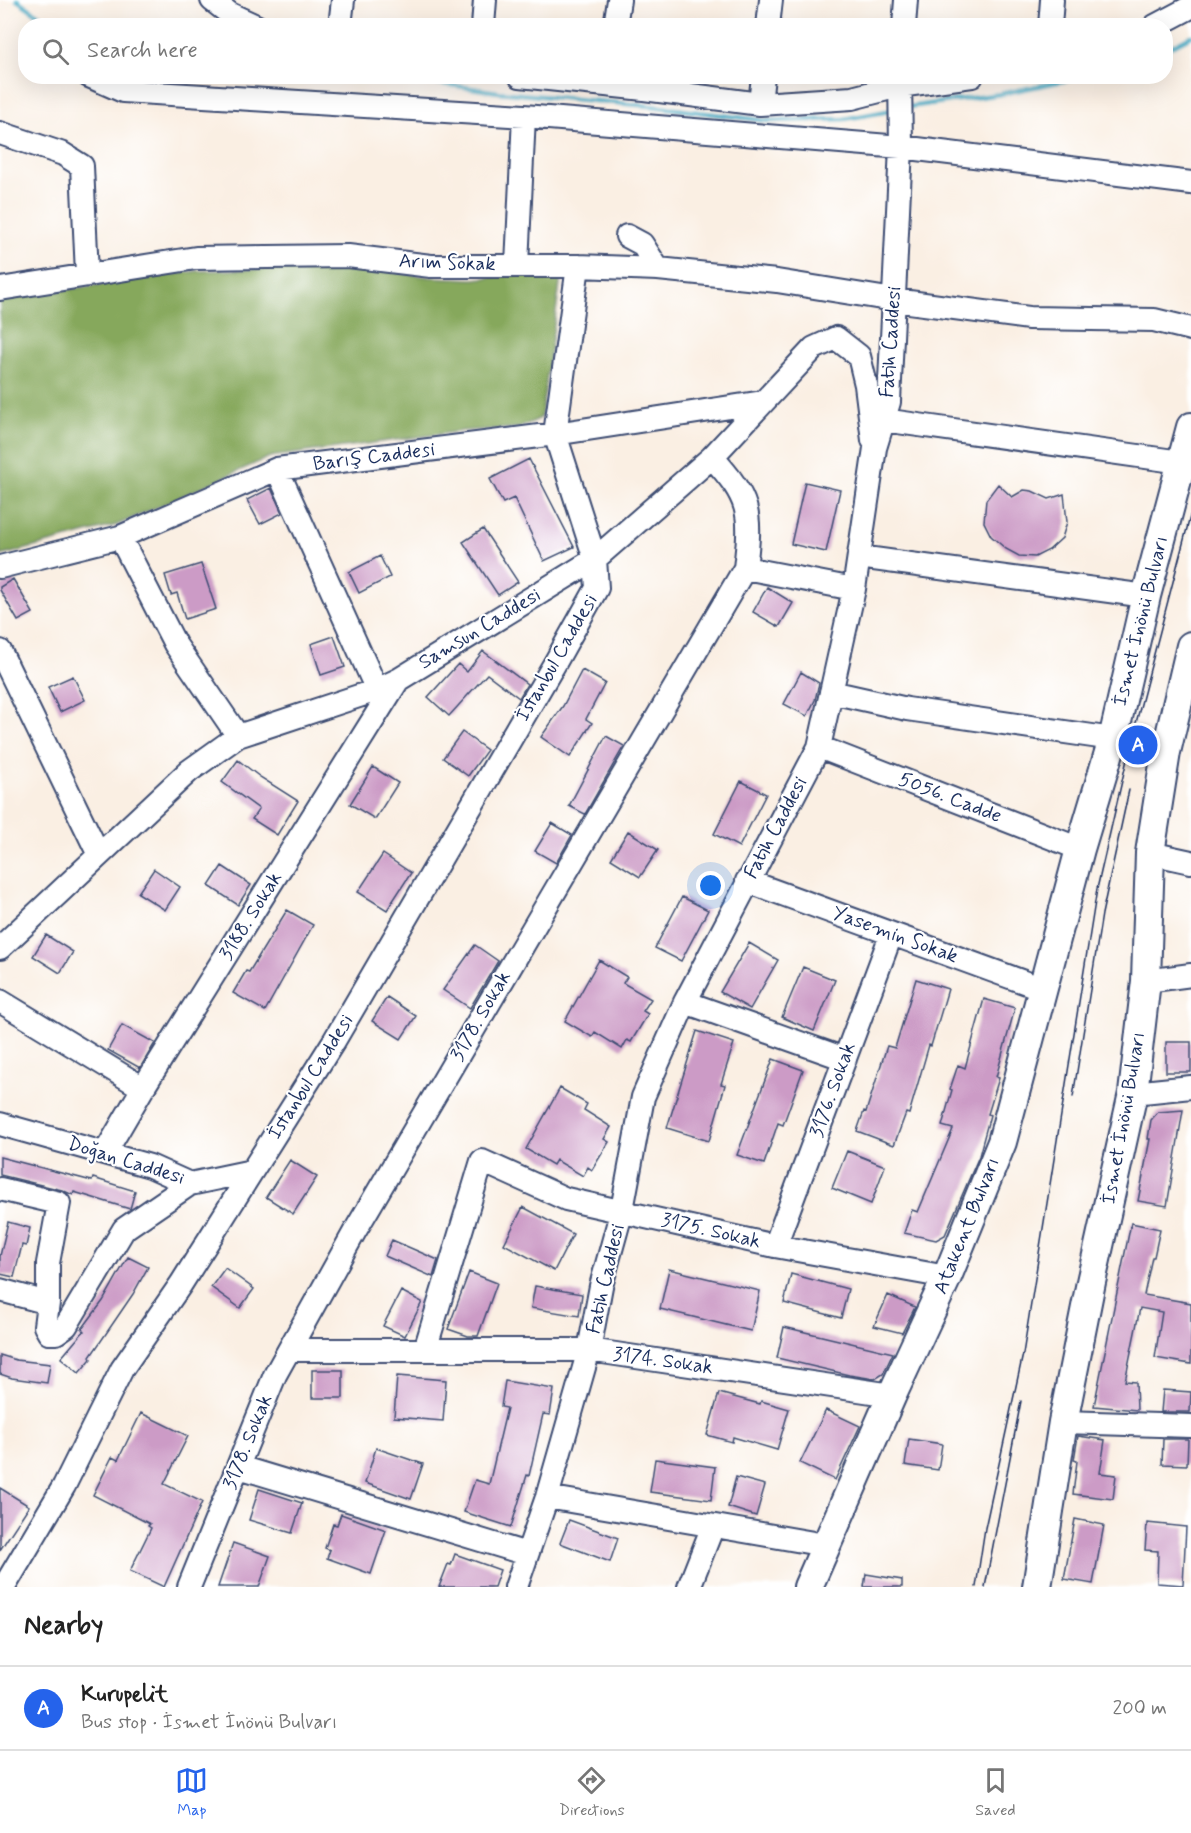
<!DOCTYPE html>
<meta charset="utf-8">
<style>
body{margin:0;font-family:Mynerve,sans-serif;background:#f6f6f6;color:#222}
.you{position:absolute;left:711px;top:886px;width:21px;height:21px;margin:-15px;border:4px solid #fff;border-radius:50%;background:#1a73e8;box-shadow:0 0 0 9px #1a73e833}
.badge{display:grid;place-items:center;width:39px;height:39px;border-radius:50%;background:#2563eb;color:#fff;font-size:20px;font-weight:700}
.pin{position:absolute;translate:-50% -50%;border:3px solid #fff;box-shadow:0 2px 6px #0006}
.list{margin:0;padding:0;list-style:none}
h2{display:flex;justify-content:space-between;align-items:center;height:78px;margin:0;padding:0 24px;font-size:26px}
h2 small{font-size:20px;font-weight:400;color:#767676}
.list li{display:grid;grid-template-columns:39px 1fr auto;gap:18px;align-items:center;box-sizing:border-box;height:84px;padding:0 24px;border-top:2px solid #e0e0e0}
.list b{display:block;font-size:22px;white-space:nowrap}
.list p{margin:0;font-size:20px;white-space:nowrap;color:#767676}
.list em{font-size:20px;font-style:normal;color:#767676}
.icon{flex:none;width:33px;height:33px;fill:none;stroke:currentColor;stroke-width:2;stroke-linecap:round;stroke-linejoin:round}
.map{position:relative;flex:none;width:1191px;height:1587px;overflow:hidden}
.search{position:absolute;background:#fff;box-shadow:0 6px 24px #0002;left:18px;right:18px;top:18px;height:66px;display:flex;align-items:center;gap:15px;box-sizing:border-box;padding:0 21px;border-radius:24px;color:#767676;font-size:22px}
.sheet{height:162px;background:#fff}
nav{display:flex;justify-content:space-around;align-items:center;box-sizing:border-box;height:84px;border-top:2px solid #e0e0e0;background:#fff;font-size:16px;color:#767676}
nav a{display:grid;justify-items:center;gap:3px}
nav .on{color:#2563eb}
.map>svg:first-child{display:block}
</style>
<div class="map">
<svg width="1191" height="1587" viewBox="0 0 1191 1587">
<rect width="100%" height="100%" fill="#fff"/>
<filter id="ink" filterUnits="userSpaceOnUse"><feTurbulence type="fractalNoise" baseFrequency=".0167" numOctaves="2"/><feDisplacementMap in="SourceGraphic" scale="12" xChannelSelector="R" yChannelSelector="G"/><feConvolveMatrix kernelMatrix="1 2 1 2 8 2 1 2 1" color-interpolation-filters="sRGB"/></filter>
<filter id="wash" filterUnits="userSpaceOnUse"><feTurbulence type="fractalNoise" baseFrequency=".008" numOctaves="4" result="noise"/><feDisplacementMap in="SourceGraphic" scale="24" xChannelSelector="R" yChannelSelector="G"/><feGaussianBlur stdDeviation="1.35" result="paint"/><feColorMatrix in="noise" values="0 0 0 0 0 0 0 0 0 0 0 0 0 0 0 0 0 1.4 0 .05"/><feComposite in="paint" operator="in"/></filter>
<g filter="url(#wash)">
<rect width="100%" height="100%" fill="#faefe3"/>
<!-- forest -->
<path fill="#86a85c" stroke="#506c5d" stroke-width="1.5" d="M 349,266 L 430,277 L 473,279 L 562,270 L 541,418 L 519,428 L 463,431 L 270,457 L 117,525 L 0,556 L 0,299 L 196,271 Z"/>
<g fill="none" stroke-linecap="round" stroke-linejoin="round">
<!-- stream -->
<path stroke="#46abc5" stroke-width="4.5" d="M 17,0 L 55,26
M 1166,49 L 1191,36
M 387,76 L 499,92 L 660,107 L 768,121 L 844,119 L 894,110
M 908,107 L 1000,94 L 1086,76"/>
</g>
<g id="blocks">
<!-- building -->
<path fill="#cc9bc6" d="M 529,459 L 574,547 L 544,561 L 514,498 L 503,503 L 490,479 Z
M 805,482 L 840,490 L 826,552 L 791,544 Z
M 998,484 L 1012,497 L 1024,490 L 1032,491 L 1049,499 L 1064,494 L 1067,522 L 1062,538 L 1049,550 L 1035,557 L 1019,556 L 1006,549 L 991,536 L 984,522 L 986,500 Z
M 271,488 L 282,513 L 260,524 L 247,500 Z
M 483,529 L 518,582 L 498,595 L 463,542 Z
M 380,556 L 390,577 L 359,593 L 349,572 Z
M 201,564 L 216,609 L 185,619 L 177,593 L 171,595 L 165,575 Z
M 13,579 L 33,613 L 18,621 L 0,590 L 0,587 Z
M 767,587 L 793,603 L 779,627 L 753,612 Z
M 334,636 L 345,667 L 321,675 L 311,644 Z
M 483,651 L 527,684 L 519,698 L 487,674 L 449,716 L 428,697 L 458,664 L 467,672 Z
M 582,670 L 605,683 L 586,719 L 592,723 L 570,757 L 541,737 L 563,706 Z
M 801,672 L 819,683 L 815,700 L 807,716 L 784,704 Z
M 73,676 L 85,700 L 60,712 L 48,687 Z
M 462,732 L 487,750 L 468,776 L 443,758 Z
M 606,736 L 624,746 L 585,814 L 569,806 Z
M 238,760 L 260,777 L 298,801 L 277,835 L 252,819 L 259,809 L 222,782 Z
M 373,767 L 398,783 L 375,819 L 350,804 Z
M 741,781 L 766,794 L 739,847 L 714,834 Z
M 552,823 L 572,835 L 556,863 L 535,851 Z
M 628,831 L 658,850 L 640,877 L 611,859 Z
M 383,854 L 411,873 L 387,910 L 358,892 Z
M 222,866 L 251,885 L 238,905 L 209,886 Z
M 154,869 L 180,887 L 165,910 L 138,893 Z
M 682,897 L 708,910 L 681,961 L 655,948 Z
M 287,910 L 313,925 L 265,1011 L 233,993 L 246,971 L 249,972 Z
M 46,935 L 73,952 L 60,973 L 33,956 Z
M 749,943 L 778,960 L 750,1009 L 720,992 Z
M 475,945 L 498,961 L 470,1008 L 443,990 Z
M 599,960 L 627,977 L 623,983 L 651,999 L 643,1011 L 648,1014 L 631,1042 L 627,1040 L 622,1049 L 595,1032 L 592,1037 L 565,1021 Z
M 803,967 L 835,980 L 814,1031 L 782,1017 Z
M 916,979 L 948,989 L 931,1046 L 929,1045 L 909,1114 L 906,1113 L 894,1145 L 857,1131 L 864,1111 L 866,1112 L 887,1046 L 895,1048 Z
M 387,997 L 416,1016 L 401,1039 L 372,1021 Z
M 984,999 L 1015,1008 L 996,1077 L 999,1078 L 988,1114 L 990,1115 L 979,1156 L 945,1235 L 936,1240 L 904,1233 L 912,1210 L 918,1212 L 953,1129 L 942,1126 L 952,1090 L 950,1089 L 958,1065 L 965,1068 Z
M 122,1025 L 155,1043 L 140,1068 L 108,1050 Z
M 697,1031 L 734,1043 L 721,1084 L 725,1085 L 709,1141 L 667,1128 Z
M 1166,1042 L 1191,1042 L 1191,1072 L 1166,1072 Z
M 773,1059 L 803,1070 L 783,1125 L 778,1123 L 764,1164 L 737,1155 Z
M 560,1088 L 587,1104 L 584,1110 L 611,1127 L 604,1139 L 609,1142 L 592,1170 L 588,1167 L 583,1176 L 556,1160 L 553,1165 L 526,1149 Z
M 1183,1110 L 1167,1206 L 1138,1201 L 1150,1139 L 1148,1139 L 1151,1120 L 1158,1112 Z
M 847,1151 L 885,1166 L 871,1204 L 832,1188 Z
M 0,1157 L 92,1181 L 93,1178 L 135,1191 L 130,1209 L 74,1192 L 73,1195 L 62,1190 L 0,1175 Z
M 290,1160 L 317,1177 L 293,1214 L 266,1197 Z
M 523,1207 L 573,1234 L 554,1271 L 504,1244 Z
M 8,1222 L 30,1228 L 26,1246 L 22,1245 L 14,1277 L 0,1274 L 0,1256 Z
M 1131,1223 L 1160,1229 L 1154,1257 L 1152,1257 L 1144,1295 L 1191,1303 L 1191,1364 L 1155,1358 L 1162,1312 L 1140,1308 L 1125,1381 L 1136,1382 L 1137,1410 L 1094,1406 Z
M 392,1240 L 438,1260 L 433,1277 L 385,1256 Z
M 128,1257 L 148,1267 L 133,1294 L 90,1357 L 91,1359 L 79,1373 L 61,1358 L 84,1331 L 82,1329 L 103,1301 Z
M 225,1268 L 254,1289 L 240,1308 L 211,1287 Z
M 669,1269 L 760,1291 L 751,1331 L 660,1309 Z
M 469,1272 L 497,1283 L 478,1336 L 468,1336 L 448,1329 Z
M 791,1274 L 848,1289 L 841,1318 L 784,1303 Z
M 535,1286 L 582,1294 L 579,1316 L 531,1308 Z
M 401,1291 L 422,1302 L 405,1336 L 383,1326 Z
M 888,1295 L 915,1307 L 902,1333 L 874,1326 Z
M 784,1327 L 893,1353 L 883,1374 L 875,1379 L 849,1375 L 777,1358 Z
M 0,1355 L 16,1360 L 50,1364 L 47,1383 L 12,1378 L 0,1374 Z
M 312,1370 L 343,1370 L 343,1398 L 312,1398 Z
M 397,1376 L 446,1380 L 443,1421 L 394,1417 Z
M 505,1381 L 554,1389 L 550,1415 L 543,1414 L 529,1476 L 527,1475 L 511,1527 L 464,1512 L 475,1480 L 489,1484 L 507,1408 L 501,1407 Z
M 1163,1390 L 1191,1392 L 1190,1412 L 1161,1412 Z
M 719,1393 L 760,1404 L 761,1401 L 789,1409 L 777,1450 L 733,1437 L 732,1442 L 707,1435 Z
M 826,1410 L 860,1426 L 835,1480 L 800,1463 Z
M 141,1413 L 188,1436 L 164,1484 L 202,1502 L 164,1587 L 130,1571 L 151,1528 L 148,1526 L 150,1524 L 93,1495 L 112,1457 L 118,1460 Z
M 1078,1436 L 1105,1440 L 1100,1473 L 1116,1475 L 1113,1499 L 1073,1494 L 1077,1461 L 1074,1460 Z
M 909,1439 L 942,1444 L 938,1470 L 905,1465 Z
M 1163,1439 L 1188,1439 L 1187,1465 L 1162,1464 Z
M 376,1448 L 423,1464 L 411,1499 L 365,1483 Z
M 655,1459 L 715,1467 L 711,1500 L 650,1492 Z
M 736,1477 L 765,1485 L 756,1516 L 728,1507 Z
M 0,1488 L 29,1506 L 0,1550 Z
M 259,1489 L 302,1503 L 292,1533 L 249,1520 Z
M 341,1514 L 386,1530 L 371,1574 L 327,1558 L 330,1550 L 325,1548 L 333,1524 L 337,1525 Z
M 1075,1519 L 1104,1525 L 1093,1584 L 1064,1579 Z
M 569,1520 L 618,1538 L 610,1562 L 560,1543 Z
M 1147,1523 L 1186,1527 L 1183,1585 L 1157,1583 L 1158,1551 L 1145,1550 Z
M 233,1543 L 270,1556 L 259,1587 L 218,1587 Z
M 455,1554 L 500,1570 L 494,1587 L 439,1587 L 448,1564 L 451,1565 Z
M 866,1574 L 902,1580 L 902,1587 L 864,1587 Z"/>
</g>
</g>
<g filter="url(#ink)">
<use href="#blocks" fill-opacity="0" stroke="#3c4c72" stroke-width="1.5"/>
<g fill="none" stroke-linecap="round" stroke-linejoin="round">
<defs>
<path id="minor" d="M 212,0 L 230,14 L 256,26
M 340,26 L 343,0
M 483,26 L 485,0
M 615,26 L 619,0
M 768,26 L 771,0
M 904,26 L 906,0
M 1050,26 L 1052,0
M 1155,26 L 1191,7
M 89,76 L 123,91 L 524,116 L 901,147 L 1191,183
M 520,76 L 644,89 L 760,104 L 852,98 L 899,86 L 972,76
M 760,104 L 763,76
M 0,133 L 63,154 L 82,166 L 87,274
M 627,236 L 642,244 L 658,269
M 517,265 L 524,116
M 0,289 L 196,258 L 348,256 L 431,266 L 578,266 L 658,269 L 777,281 L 894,300 L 1029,318 L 1154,320 L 1191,329
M 883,420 L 1181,462
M 277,469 L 377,690
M 120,537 L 175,644 L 238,736
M 859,557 L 1146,596
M 0,567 L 120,537 L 277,469 L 555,434 L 763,402
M 745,568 L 854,589
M 0,651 L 99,855
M 831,692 L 907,709 L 1113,739
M 819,747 L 1080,849
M 1150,853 L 1191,862
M 747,881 L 1043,989
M 0,948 L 189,771 L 238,736 L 377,690 L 398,680 L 595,559 L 712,457 L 814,348 L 836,338 L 859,356 L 866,385 L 873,440
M 1146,981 L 1191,975
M 0,1001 L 143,1088
M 685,1002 L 845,1059
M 1133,1093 L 1191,1087
M 0,1124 L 150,1166 L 190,1184 L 252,1171
M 105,1153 L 143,1088 L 398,680
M 0,1189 L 59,1203 L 48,1263 L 48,1303 L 45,1326 L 49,1333 L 56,1333 L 66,1326 L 124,1229 L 190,1184
M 775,1246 L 891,935
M 0,1290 L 48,1303
M 289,1350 L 589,1350 L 892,1395
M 425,1350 L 482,1161 L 566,1199 L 775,1246 L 947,1277
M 1063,1422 L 1191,1426
M 239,1467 L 527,1554
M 547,1497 L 825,1545
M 4,1587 L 64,1486 L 122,1369 L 181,1284 L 334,1041 L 555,663 L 597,588 L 595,559 L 555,434 L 578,266
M 189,1587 L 275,1375 L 355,1231 L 745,568 C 752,512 750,499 712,457
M 516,1587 L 547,1497 L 589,1350 L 601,1286 L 622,1210 L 643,1097 L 685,1002 L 819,747 L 854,589 L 875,448 L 889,402 L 901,147 L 900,76
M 689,1587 L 713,1526"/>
<path id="major" d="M 808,1587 L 892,1395 L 947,1277 L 1002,1142 L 1080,849 L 1113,739 L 1146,596 L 1191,427
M 1037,1587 L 1063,1422 L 1091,1282 L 1133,1093 L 1146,981 L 1150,853 L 1166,752 L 1191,646"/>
</defs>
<!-- minor casing -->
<use href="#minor" stroke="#3c4c72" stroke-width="26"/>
<!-- major casing -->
<use href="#major" stroke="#3c4c72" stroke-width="32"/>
<!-- minor -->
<use href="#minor" stroke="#fff" stroke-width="22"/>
<!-- major -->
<use href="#major" stroke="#fff" stroke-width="28"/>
<!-- tram -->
<path stroke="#1b2f5e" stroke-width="1.5" d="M 1073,1097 L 1102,914 L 1129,790
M 976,1587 L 985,1528 L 1023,1354 L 1097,889 L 1131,742 L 1191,513
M 985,1587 L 1021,1401"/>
</g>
</g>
<g text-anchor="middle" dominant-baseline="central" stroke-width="4.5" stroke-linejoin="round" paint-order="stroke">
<!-- street labels -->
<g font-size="20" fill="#1b2f5e" stroke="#fff">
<text transform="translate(447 263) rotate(2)">Arım Sokak</text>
<text transform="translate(891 342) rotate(-86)">Fatih Caddesi</text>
<text transform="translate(374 457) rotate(-7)">Barış Caddesi</text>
<text transform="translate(1141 621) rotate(-76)">İsmet İnönü Bulvarı</text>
<text transform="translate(480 629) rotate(-31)">Samsun Caddesi</text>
<text transform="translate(557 658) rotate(-60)">İstanbul Caddesi</text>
<text transform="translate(950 798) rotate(21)">5056. Cadde</text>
<text transform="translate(776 828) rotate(-62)">Fatih Caddesi</text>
<text transform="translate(251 916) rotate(-58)">3188. Sokak</text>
<text transform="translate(895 935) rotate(20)">Yasemin Sokak</text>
<text transform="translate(481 1016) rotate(-60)">3178. Sokak</text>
<text transform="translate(311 1077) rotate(-58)">İstanbul Caddesi</text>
<text transform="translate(833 1090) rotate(-70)">3176. Sokak</text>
<text transform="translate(1124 1118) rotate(-80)">İsmet İnönü Bulvarı</text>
<text transform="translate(126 1161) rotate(17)">Doğan Caddesi</text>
<text transform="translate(967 1226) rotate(-68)">Atakent Bulvarı</text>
<text transform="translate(711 1231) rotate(13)">3175. Sokak</text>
<text transform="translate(606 1279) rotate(-77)">Fatih Caddesi</text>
<text transform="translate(663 1361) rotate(8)">3174. Sokak</text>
<text transform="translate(248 1442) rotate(-68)">3178. Sokak</text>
</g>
</g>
</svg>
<div class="you"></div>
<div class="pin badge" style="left:1138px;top:745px">A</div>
<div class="search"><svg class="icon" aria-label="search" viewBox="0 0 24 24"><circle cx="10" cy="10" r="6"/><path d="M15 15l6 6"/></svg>Search here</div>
</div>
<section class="sheet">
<h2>Nearby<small></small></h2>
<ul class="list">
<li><span class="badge">A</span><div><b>Kurupelit</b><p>Bus stop · İsmet İnönü Bulvarı</p></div><em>200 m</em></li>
</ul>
</section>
<nav>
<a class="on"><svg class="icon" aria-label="map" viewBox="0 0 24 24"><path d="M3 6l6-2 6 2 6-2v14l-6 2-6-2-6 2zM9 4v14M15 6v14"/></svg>Map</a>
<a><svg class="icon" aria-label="directions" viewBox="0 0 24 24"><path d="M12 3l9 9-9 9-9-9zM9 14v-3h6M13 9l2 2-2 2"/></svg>Directions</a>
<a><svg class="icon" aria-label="saved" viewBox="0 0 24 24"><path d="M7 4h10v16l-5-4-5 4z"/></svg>Saved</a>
</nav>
